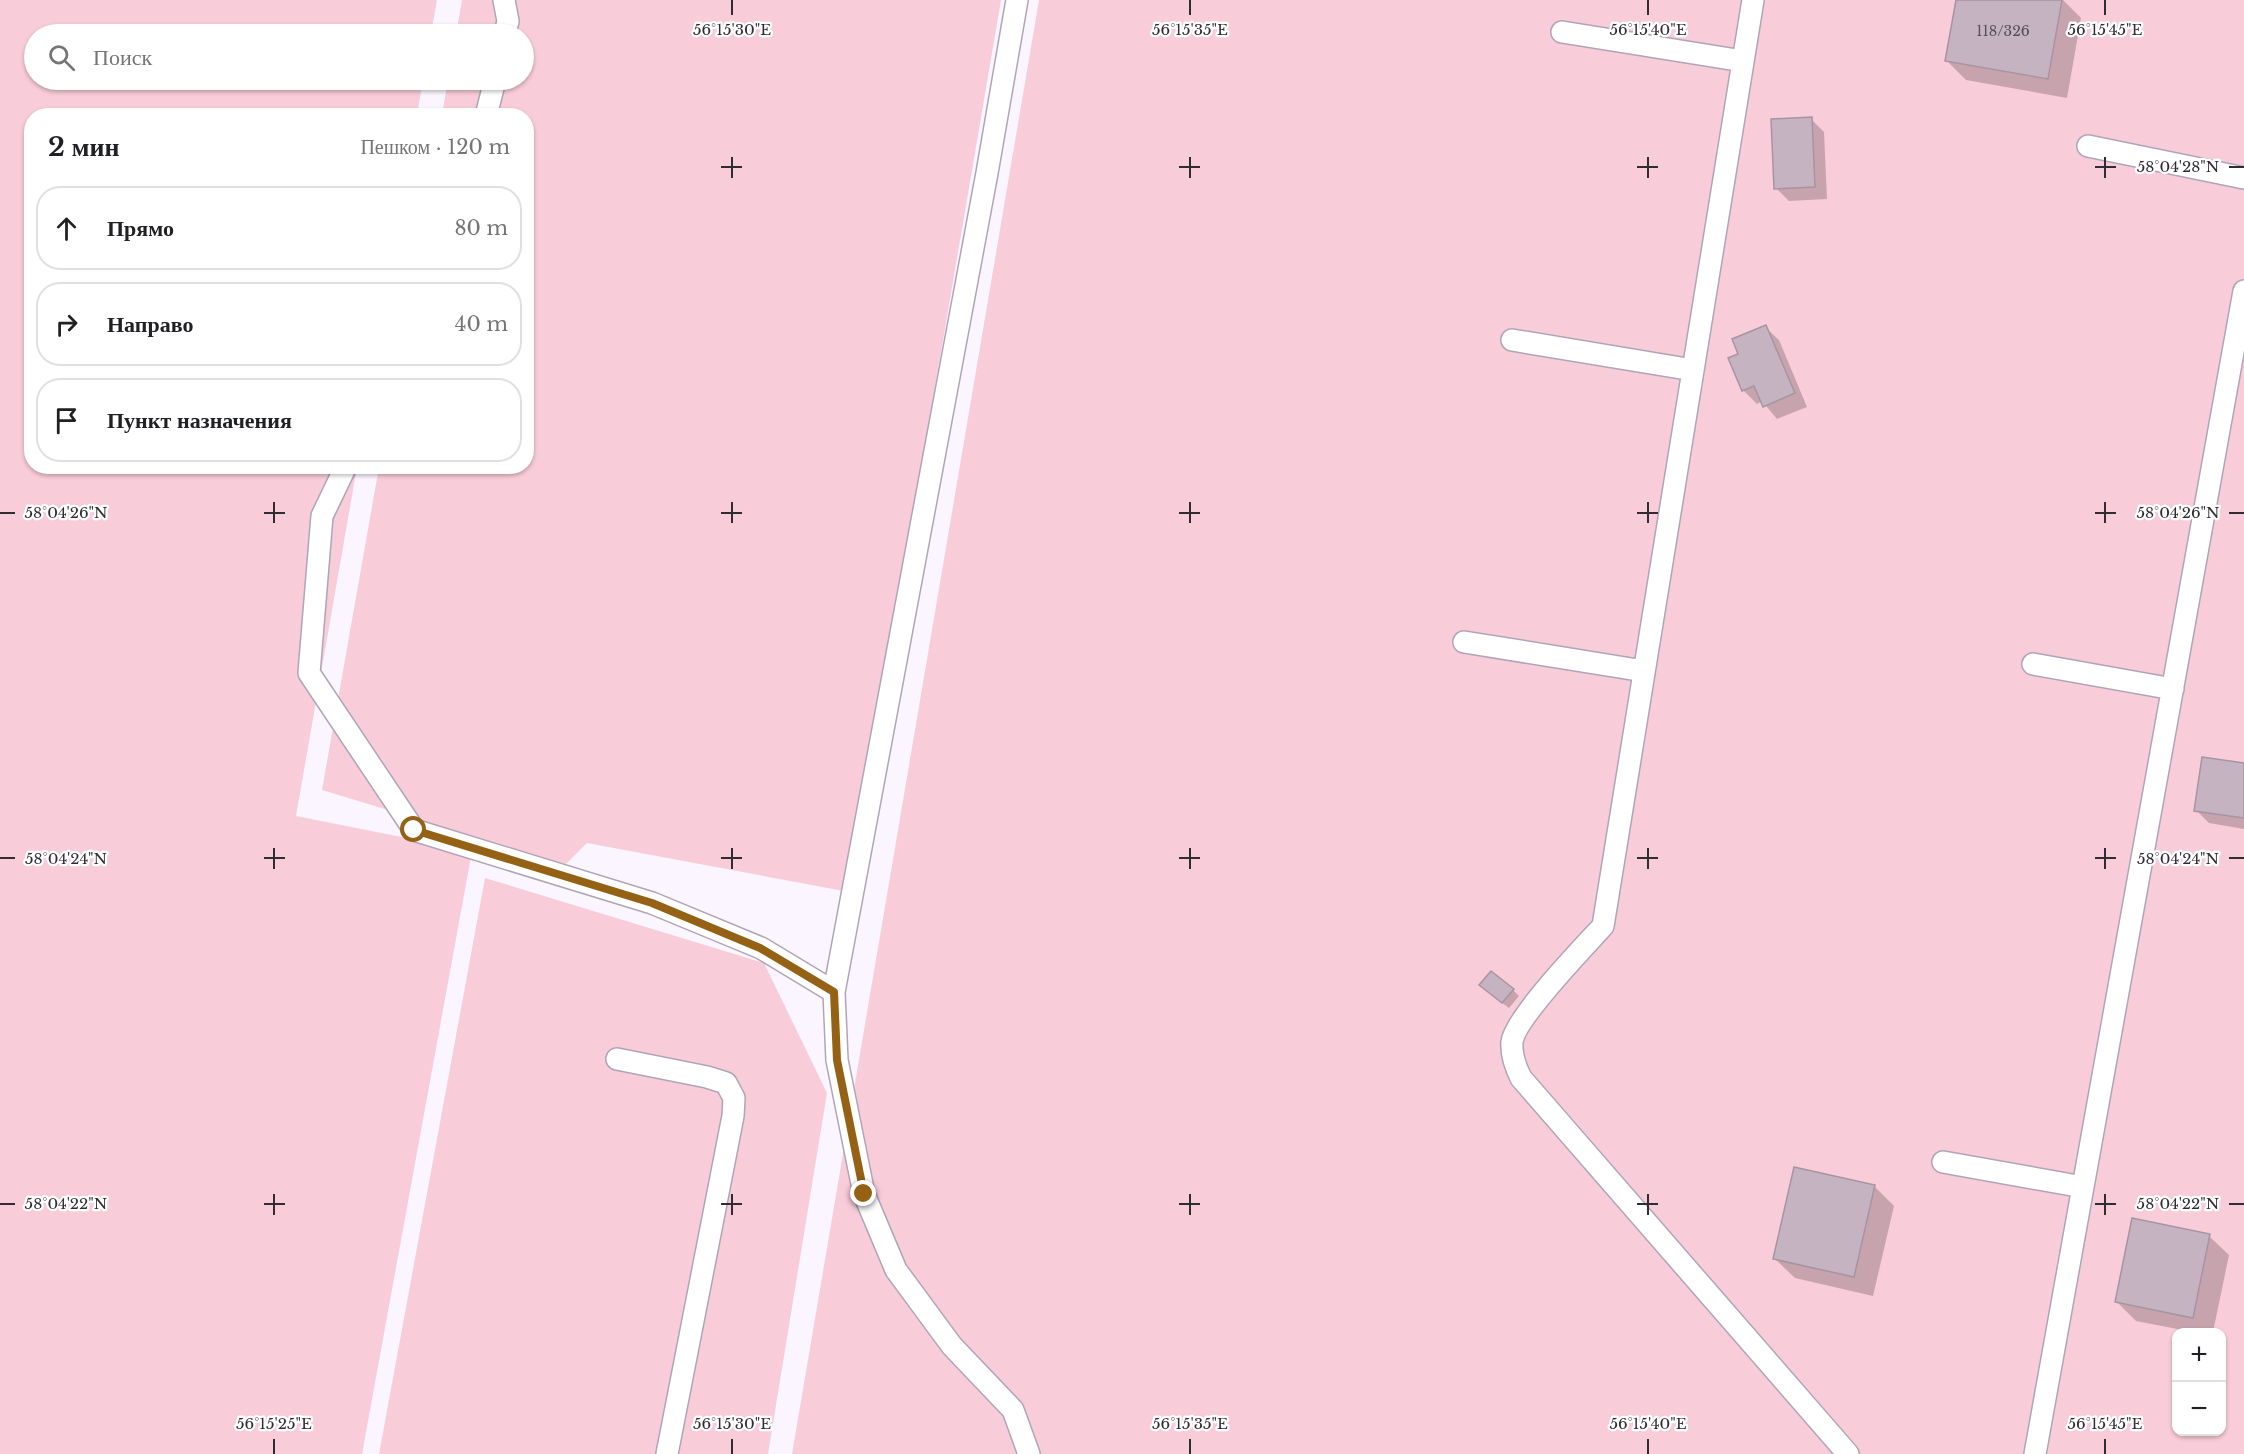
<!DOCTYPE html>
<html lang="ru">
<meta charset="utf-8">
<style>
body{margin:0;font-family:"Libre Baskerville",serif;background:#f2f2f2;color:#202124}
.controls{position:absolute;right:18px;bottom:18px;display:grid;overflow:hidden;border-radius:12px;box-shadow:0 2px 4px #0004}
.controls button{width:54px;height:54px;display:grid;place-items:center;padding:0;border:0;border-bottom:2px solid #e0e0e0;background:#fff;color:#202124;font:30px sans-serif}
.stop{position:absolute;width:18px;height:18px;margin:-14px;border:4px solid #956215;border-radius:50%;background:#fff}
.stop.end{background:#956215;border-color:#fff;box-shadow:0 2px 6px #0008}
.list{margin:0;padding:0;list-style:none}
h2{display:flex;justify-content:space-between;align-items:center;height:78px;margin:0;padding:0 24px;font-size:26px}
h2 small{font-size:20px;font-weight:400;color:#757577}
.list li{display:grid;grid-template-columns:39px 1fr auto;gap:18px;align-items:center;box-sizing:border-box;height:84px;margin:0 12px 12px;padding:0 12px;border:2px solid #e0e0e0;border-radius:24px}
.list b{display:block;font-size:22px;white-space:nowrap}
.list em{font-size:20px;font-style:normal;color:#757577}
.icon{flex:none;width:33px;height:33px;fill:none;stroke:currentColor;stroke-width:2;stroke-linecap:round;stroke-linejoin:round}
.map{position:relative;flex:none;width:2244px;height:1454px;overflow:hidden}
.search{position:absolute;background:#fff;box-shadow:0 2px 4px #0004;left:24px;top:24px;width:510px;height:66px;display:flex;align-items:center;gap:15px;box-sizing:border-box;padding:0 21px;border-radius:33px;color:#757577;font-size:22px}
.panel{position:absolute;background:#fff;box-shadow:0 2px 4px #0004;left:24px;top:108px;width:510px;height:366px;border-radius:24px}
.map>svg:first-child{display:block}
</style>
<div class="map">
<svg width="2244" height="1454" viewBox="0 0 2244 1454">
<rect width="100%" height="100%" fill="#faf5fe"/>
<!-- green -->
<path fill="#f9ccd9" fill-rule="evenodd" d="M 0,0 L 437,0 L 431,34 L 34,34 L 34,80 L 423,80 L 417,115 L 32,116 L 32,466 L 357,467 L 296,816 L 472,851 L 362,1454 L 0,1454 Z
M 462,0 L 1001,0 L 849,892 L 587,843 L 566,864 L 322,790 L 379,467 L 526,466 L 526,116 L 442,115 L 448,80 L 524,80 L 524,34 L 456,34 Z
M 1039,0 L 2244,0 L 2244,1454 L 792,1454 ZM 2176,1332 L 2222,1332 L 2222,1432 L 2176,1432 Z
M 485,878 L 764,963 L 827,1093 L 768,1454 L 379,1454 Z"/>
<!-- shadow -->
<path fill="#0003" d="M 1957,0 L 2063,0 L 2081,18 L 2067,98 L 1966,80 L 1947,61 Z
M 1811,119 L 1824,132 L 1827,199 L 1789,201 L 1776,188 Z
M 1765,327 L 1779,340 L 1807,407 L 1777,419 L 1762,401 L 1757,404 L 1744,391 L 1730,359 L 1740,354 Z
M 2244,765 L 2244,829 L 2209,823 L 2196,810 Z
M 1513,990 L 1519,996 L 1509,1008 L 1487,991 Z
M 1874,1186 L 1894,1206 L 1873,1296 L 1795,1278 L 1775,1259 Z
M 2209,1236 L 2229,1255 L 2213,1332 L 2193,1332 L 2136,1321 L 2116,1301 Z"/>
<!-- building -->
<path fill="#c6b3c1" stroke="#a794a2" stroke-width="1.5" d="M 1956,0 L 2062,0 L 2048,79 L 1945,61 Z
M 1812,117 L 1815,187 L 1774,189 L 1771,119 Z
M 1766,325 L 1795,393 L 1763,407 L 1754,386 L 1742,391 L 1728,358 L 1738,354 L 1732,339 Z
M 2202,757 L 2244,763 L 2244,818 L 2194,811 Z
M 1491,971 L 1514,989 L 1502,1003 L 1479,985 Z
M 1794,1167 L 1875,1185 L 1854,1277 L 1773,1259 Z
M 2132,1218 L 2210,1234 L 2193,1318 L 2115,1302 Z"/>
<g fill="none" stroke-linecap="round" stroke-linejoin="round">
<defs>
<path id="service" d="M 504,0 L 508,21 L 505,34
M 1017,0 L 987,173 L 834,992 L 837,1060 L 864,1194 L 896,1270 L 952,1346 L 1013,1410 L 1029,1454
M 1753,0 L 1603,926 C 1583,948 1515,1018 1512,1042 C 1511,1055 1515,1066 1521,1078 L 1848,1454
M 1562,32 L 1743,61
M 486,116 L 495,80
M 2088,146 L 2244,178
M 1512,340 L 1693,370
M 346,466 L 322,516 L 309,673 L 414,830 L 652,903 L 761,948 L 834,992
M 1464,642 L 1644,671
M 2033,664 L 2173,689
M 617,1059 L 707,1077 L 726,1083 L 734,1098 L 733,1116 L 667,1454
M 1943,1162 L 2083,1187
M 2035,1454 L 2244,291"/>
</defs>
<!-- service casing -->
<use href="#service" stroke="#b0a5b8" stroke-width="24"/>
<!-- service -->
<use href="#service" stroke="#fff" stroke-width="21"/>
</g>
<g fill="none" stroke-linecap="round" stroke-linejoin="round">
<!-- route -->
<path stroke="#956215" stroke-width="8" d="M 414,830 L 652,903 L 760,948 L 834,992 L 837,1060 L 864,1194"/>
</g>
<!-- ticks -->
<path fill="none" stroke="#302c33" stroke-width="2" d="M 732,0 L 732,15M 1190,0 L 1190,15M 1648,0 L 1648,15M 2105,0 L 2105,15M 732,157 L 732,178M 1190,157 L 1190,178M 1648,157 L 1648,178M 2105,157 L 2105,178M 721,167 L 742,167M 1179,167 L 1200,167M 1637,167 L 1658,167M 2095,167 L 2116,167M 2229,167 L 2244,167M 274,502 L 274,523M 732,502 L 732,523M 1190,502 L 1190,523M 1648,502 L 1648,523M 2105,502 L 2105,523M 0,513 L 15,513M 264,513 L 285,513M 721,513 L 742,513M 1179,513 L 1200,513M 1637,513 L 1658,513M 2095,513 L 2116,513M 2229,513 L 2244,513M 274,848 L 274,869M 732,848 L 732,869M 1190,848 L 1190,869M 1648,848 L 1648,869M 2105,848 L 2105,869M 0,858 L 15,858M 264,858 L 285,858M 721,858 L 742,858M 1179,858 L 1200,858M 1637,858 L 1658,858M 2095,858 L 2116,858M 2229,858 L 2244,858M 274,1194 L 274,1215M 732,1194 L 732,1215M 1190,1194 L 1190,1215M 1648,1194 L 1648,1215M 2105,1194 L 2105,1215M 0,1204 L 15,1204M 264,1204 L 285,1204M 721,1204 L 742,1204M 1179,1204 L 1200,1204M 1637,1204 L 1658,1204M 2095,1204 L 2116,1204M 2229,1204 L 2244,1204M 274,1439 L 274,1454M 732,1439 L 732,1454M 1190,1439 L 1190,1454M 1648,1439 L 1648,1454M 2105,1439 L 2105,1454"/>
<g text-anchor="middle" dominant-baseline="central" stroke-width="4.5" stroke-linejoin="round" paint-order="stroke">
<!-- number labels -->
<g font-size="14" fill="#564e56">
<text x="2003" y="31">118/326</text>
</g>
</g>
<g font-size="15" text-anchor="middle" fill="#302c33" stroke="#fff" stroke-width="4.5" stroke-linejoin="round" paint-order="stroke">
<text x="732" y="35">56°15'30"E</text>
<text x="1190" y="35">56°15'35"E</text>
<text x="1648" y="35">56°15'40"E</text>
<text x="2105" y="35">56°15'45"E</text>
<text x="2178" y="172">58°04'28"N</text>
<text x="66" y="518">58°04'26"N</text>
<text x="2178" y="518">58°04'26"N</text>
<text x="66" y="864">58°04'24"N</text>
<text x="2178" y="864">58°04'24"N</text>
<text x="66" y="1209">58°04'22"N</text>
<text x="2178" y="1209">58°04'22"N</text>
<text x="274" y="1429">56°15'25"E</text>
<text x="732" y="1429">56°15'30"E</text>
<text x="1190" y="1429">56°15'35"E</text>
<text x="1648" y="1429">56°15'40"E</text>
<text x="2105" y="1429">56°15'45"E</text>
</g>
</svg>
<div class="controls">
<button>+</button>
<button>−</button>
</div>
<div class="stop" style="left:414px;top:830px"></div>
<div class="stop end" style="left:864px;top:1194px"></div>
<div class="search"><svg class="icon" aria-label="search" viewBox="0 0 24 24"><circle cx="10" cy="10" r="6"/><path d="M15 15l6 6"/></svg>Поиск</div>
<section class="panel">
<h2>2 мин<small>Пешком · 120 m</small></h2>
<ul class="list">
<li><svg class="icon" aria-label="ahead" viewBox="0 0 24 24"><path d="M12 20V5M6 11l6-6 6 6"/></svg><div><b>Прямо</b></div><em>80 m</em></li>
<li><svg class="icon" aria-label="right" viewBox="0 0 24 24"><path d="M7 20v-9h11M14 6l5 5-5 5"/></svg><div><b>Направо</b></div><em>40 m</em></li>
<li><svg class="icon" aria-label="arrive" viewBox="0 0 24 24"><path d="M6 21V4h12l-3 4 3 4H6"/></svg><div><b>Пункт назначения</b></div></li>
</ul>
</section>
</div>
